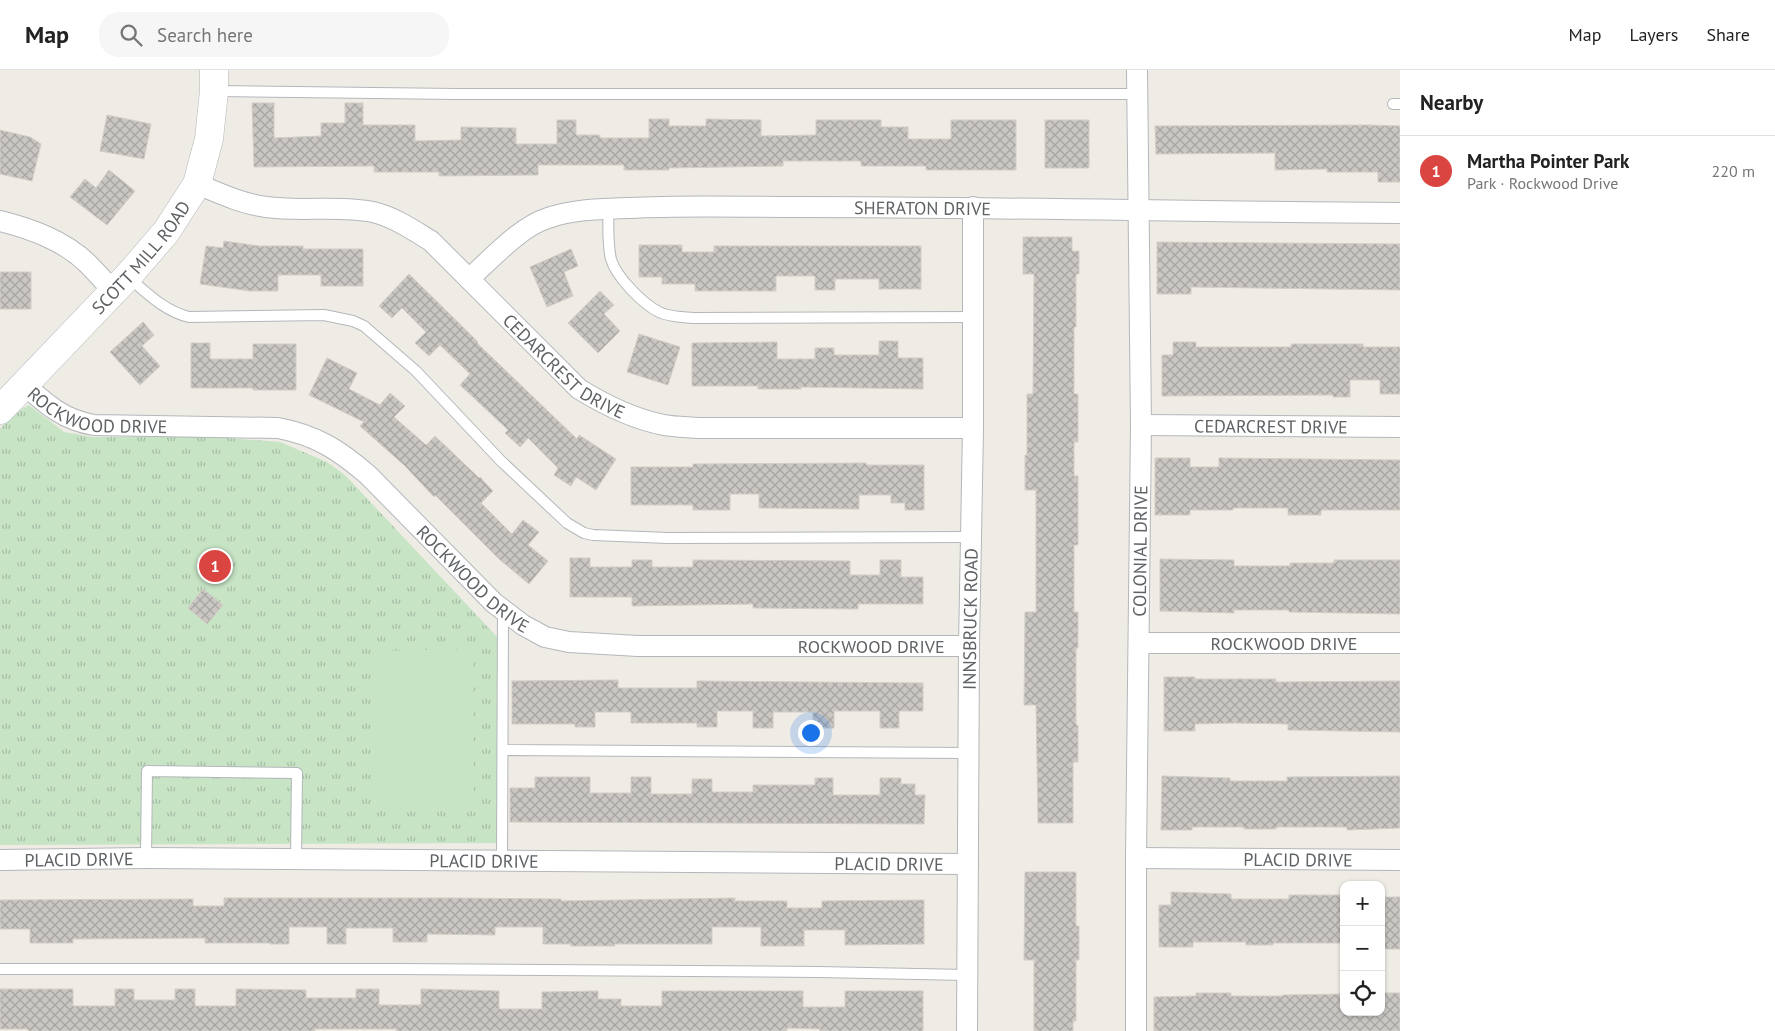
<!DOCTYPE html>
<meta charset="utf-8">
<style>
body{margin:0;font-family:"PT Sans",sans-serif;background:#f6f6f6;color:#222}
.controls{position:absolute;right:15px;bottom:15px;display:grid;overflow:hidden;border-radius:10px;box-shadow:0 1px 4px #0004}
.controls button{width:45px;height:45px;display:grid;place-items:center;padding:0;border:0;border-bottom:1px solid #e0e0e0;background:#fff;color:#222;font:25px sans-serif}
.you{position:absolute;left:810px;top:662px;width:18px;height:18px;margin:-12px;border:4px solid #fff;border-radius:50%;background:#1a73e8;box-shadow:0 0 0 8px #1a73e833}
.badge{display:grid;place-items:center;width:32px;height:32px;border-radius:50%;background:#da4542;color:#fff;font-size:16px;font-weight:700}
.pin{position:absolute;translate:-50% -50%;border:2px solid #fff;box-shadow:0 1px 5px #0006}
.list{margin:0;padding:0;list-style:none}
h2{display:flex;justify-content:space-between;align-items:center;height:65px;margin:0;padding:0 20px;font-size:21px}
h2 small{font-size:16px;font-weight:400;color:#767676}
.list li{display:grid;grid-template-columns:32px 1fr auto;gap:15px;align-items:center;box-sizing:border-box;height:70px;padding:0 20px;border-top:1px solid #e0e0e0}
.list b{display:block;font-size:19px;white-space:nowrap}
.list p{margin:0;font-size:16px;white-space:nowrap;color:#767676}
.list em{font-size:16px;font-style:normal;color:#767676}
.icon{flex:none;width:28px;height:28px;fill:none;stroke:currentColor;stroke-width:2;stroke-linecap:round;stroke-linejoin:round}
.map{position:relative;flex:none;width:1400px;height:961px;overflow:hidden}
header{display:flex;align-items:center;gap:30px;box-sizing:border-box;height:70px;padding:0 25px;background:#fff;border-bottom:1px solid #e0e0e0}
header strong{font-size:24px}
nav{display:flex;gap:28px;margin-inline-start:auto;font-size:18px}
.search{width:350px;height:45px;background:#f6f6f6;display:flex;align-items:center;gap:12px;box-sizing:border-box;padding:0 18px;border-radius:20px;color:#767676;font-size:19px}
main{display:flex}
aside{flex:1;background:#fff}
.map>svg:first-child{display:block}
</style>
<header>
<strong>Map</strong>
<div class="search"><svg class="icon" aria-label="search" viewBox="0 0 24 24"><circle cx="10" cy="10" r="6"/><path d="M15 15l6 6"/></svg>Search here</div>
<nav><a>Map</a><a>Layers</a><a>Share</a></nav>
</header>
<main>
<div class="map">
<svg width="1400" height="961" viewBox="0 0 1400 961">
<defs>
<pattern id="grass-tufts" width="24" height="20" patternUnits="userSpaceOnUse" patternTransform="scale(1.25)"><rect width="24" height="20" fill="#c7e4c5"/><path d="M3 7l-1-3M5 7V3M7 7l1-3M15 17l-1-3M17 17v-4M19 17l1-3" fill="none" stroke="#a5bca4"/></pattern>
<pattern id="building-cross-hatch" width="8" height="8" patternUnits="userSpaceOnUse" patternTransform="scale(1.25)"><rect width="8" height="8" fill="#cac7c3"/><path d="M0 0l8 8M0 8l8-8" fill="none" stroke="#a7a5a2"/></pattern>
</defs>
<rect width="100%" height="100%" fill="#efece6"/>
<!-- grass -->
<path fill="url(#grass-tufts)" d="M 29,335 L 64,362 L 93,367 L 214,367 L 280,372 L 327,392 L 345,405 L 501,571 L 499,773 L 0,775 L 0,359 L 13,344 Z"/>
<!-- pitch -->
<path fill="#c7e4c5" d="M 473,579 L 474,736 L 377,736 L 375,581 Z"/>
<!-- building -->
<path fill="url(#building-cross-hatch)" stroke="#d3cec5" d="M 252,33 L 274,33 L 274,68 L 321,66 L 321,53 L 345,53 L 345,33 L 363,33 L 363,55 L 415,55 L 415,71 L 461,70 L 461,57 L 516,58 L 516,74 L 557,74 L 557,50 L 576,50 L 576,65 L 600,65 L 600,68 L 649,68 L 649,49 L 669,49 L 669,56 L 706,56 L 706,49 L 761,50 L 761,66 L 816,65 L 816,50 L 881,50 L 881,57 L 908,57 L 908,69 L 951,69 L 951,50 L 1016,50 L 1016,100 L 926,100 L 926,96 L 861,96 L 861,91 L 783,91 L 783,96 L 669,98 L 669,100 L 624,100 L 624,95 L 538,95 L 538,105 L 439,106 L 439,102 L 374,102 L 374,96 L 254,97 Z
M 107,45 L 151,54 L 144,89 L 100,81 Z
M 1045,50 L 1089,50 L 1089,98 L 1045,98 Z
M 1369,55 L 1400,56 L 1400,112 L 1378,112 L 1378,102 L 1327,102 L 1327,99 L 1275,100 L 1275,83 L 1156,84 L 1155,56 Z
M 0,60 L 30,67 L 41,74 L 32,111 L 0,104 Z
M 109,100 L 135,121 L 107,155 L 70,127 L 85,109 L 96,118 Z
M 1023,167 L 1072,167 L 1072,181 L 1079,181 L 1079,204 L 1076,204 L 1076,257 L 1074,257 L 1074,324 L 1078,324 L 1078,372 L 1074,372 L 1074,406 L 1078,406 L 1078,475 L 1074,475 L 1074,542 L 1078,542 L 1078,578 L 1076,578 L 1076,655 L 1078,655 L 1078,692 L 1073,692 L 1073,753 L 1038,753 L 1036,635 L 1024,635 L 1025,542 L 1036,542 L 1036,420 L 1025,420 L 1025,385 L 1027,385 L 1027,324 L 1033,324 L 1034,204 L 1023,204 Z
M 224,171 L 259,176 L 303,176 L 303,179 L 363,179 L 363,216 L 321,216 L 321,205 L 278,205 L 278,221 L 250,221 L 200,214 L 206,176 L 223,178 Z
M 1157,172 L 1400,174 L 1400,220 L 1191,217 L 1191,224 L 1157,224 Z
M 639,175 L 682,175 L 682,182 L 714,182 L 714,176 L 921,176 L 921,219 L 879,219 L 879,209 L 835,209 L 835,220 L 815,220 L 815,206 L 776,206 L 776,221 L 695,221 L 695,214 L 662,214 L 662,207 L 639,207 Z
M 571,179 L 578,196 L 564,202 L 573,226 L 547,237 L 530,197 Z
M 0,202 L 31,202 L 31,239 L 0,239 Z
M 409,204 L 478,272 L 477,273 L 577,369 L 579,365 L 616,389 L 596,420 L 576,407 L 571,416 L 554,405 L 558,398 L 528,368 L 520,377 L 505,363 L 508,360 L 460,315 L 470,304 L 440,275 L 429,286 L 415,273 L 426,262 L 402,238 L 392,248 L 379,236 Z
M 600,221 L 614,235 L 604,244 L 620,261 L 598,283 L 568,253 Z
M 143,252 L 154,265 L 142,276 L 160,296 L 140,315 L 110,282 Z
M 639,264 L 680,277 L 668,315 L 627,302 Z
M 879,271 L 898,271 L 898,288 L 923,288 L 923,319 L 801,317 L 801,319 L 758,319 L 758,316 L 692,316 L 692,273 L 777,272 L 777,289 L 815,289 L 815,278 L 834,278 L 834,285 L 879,285 Z
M 1173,272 L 1196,272 L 1196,277 L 1291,277 L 1291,274 L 1363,274 L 1363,277 L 1400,277 L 1400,324 L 1380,324 L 1380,310 L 1350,310 L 1350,327 L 1333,327 L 1333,325 L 1162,326 L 1162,285 L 1173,285 Z
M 191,273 L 210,273 L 210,289 L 253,289 L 253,274 L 296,274 L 296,320 L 253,320 L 253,318 L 191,318 Z
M 327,288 L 357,303 L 349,319 L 380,335 L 390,323 L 405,336 L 394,347 L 426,375 L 435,366 L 479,408 L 480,407 L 493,421 L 481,433 L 512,464 L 523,450 L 539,462 L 528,475 L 548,491 L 529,514 L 499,489 L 435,425 L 434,427 L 405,396 L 360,356 L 364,352 L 309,325 Z
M 1155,388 L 1190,388 L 1190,397 L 1219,397 L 1219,388 L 1400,390 L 1400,440 L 1321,440 L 1321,445 L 1288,445 L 1288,438 L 1233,438 L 1233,440 L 1190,440 L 1190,445 L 1155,445 Z
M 866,393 L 866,395 L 924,395 L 924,440 L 905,440 L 905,433 L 891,433 L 891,425 L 859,425 L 859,439 L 759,438 L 759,424 L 730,424 L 730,440 L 693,440 L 693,435 L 631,435 L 631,397 L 693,397 L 693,394 Z
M 570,488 L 590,488 L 590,497 L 632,497 L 632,490 L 652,490 L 652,497 L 693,497 L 693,490 L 850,491 L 850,505 L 880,505 L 880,490 L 901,490 L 901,507 L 923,507 L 923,534 L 858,534 L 858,539 L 753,538 L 753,534 L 632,536 L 632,527 L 570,527 Z
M 1160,489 L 1234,490 L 1234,496 L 1290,496 L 1290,493 L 1334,493 L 1334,490 L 1400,490 L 1400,544 L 1289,542 L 1289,540 L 1234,540 L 1234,543 L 1160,541 Z
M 203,519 L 223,535 L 207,554 L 188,538 Z
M 1164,607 L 1195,607 L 1195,609 L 1276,609 L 1276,612 L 1400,611 L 1400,662 L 1288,660 L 1288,654 L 1234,653 L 1195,654 L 1195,661 L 1164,661 Z
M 618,610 L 618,618 L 697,618 L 697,611 L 923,613 L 923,641 L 899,641 L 899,658 L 880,658 L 880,641 L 834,641 L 834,658 L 813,658 L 813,642 L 773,642 L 773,658 L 753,658 L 753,641 L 717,641 L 717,657 L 697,657 L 697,653 L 631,653 L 631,642 L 595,642 L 595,657 L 575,657 L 575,654 L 512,654 L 512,611 Z
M 1162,706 L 1230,708 L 1230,711 L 1287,711 L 1287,707 L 1400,706 L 1400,758 L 1347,760 L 1347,757 L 1276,757 L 1276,759 L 1244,759 L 1244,757 L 1192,757 L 1192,760 L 1161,760 Z
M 535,707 L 590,707 L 590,723 L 631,723 L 631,707 L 651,707 L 651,724 L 692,724 L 692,709 L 712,709 L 712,722 L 753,722 L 753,715 L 815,715 L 815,708 L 833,708 L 833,725 L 880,725 L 880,708 L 901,708 L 901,714 L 915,714 L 915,725 L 925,725 L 924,754 L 510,752 L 510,718 L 535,718 Z
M 1025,802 L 1076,802 L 1076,856 L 1079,856 L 1079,890 L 1076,890 L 1076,951 L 1073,951 L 1073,961 L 1034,961 L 1034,890 L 1024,890 Z
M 1171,822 L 1231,824 L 1231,829 L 1289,829 L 1289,825 L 1344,825 L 1344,873 L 1273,873 L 1273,875 L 1246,875 L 1246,872 L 1193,872 L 1193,877 L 1159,877 L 1159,835 L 1171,835 Z
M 1381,827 L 1400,827 L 1400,879 L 1381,879 Z
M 224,828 L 450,828 L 561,829 L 561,831 L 735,828 L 735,831 L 787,831 L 787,838 L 822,838 L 822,831 L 924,830 L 924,874 L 845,875 L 845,860 L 804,860 L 804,876 L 761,876 L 761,857 L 712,857 L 712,874 L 614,874 L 615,876 L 571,876 L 570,874 L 543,874 L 543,857 L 495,857 L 495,865 L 427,864 L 427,872 L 393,872 L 393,858 L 346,858 L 346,874 L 327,874 L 327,857 L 289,857 L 289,874 L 270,874 L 270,873 L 205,873 L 205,868 L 73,869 L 73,873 L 30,873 L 30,859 L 0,859 L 0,830 L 193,829 L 193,836 L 224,836 Z
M 0,919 L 73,919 L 73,936 L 115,936 L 115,919 L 134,919 L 134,930 L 175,930 L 175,919 L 195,919 L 195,936 L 236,936 L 236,919 L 306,920 L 306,928 L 356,928 L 356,919 L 379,919 L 379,935 L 421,935 L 421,919 L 499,921 L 499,939 L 542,939 L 542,922 L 598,921 L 598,929 L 621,929 L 621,936 L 662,936 L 662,921 L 803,921 L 803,937 L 845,937 L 845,921 L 923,921 L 923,961 L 820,961 L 820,959 L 787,958 L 787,961 L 396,961 L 396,959 L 315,959 L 315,961 L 28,961 L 28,959 L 0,959 Z
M 1196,923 L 1231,923 L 1231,926 L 1283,926 L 1283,925 L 1344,924 L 1344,942 L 1381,942 L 1381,923 L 1400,923 L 1400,961 L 1154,961 L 1154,927 L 1196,926 Z"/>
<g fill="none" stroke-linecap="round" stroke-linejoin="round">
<defs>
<path id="lane" d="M 216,21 L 456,24 L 1137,24
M 1393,34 L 1400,34
M 608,139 C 609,155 607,173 611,189 C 616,207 643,234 659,242 C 669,247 683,247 693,248 L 973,247
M 128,207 C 147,223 164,241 189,247 L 324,245 L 353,251 L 364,256 L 416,301 L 501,391 L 567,453 L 584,463 L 593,465 L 668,468 L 971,467
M 503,680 L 969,683
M 146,788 L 147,701 L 297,703 L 296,789
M 502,791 L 503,541
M 0,899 L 397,899 L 818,902 L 967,905"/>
<g id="street">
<path id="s1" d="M 197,114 C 219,123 242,134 266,137 C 301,142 338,135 373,142 C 394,147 413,160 431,171 L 579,319 C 605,335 633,349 664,355 C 675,357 687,357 699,358 L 973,358"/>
<path d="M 0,151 C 31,159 63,170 87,193 C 96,202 105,212 114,222"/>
<path id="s2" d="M 469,209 C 491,189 521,156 548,148 C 574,139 602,139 629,138 C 684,135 740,137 796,137 C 998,137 1199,142 1400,143"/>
<path id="s3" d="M 25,315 C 47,335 64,350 94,355 L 278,358 C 316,365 339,380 368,405 L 494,533 L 523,555 L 545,567 L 569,572 L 638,576 L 969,576"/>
<path id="s4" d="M 1141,355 L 1400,357"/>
<path id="s5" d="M 1139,573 L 1400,573"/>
<path id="s6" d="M 1136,788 L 1400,790"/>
<path id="s7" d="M 0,790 L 146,788 L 968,794"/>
<path id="s8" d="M 967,961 L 969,576 L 973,358 L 973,137"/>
<path id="s9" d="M 1136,961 L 1136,788 L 1141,355 L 1137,0"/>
</g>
<g id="secondary">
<path id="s10" d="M 0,340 L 128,206 L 166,162 L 197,114 L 209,69 L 214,21 L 214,0"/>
</g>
</defs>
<!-- lane casing -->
<use href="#lane" stroke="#b3b7ba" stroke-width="12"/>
<!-- street casing -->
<use href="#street" stroke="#b3b7ba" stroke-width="22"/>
<!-- secondary casing -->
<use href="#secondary" stroke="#b3b6ba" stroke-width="29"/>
<!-- lane -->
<use href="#lane" stroke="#fff" stroke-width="10"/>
<!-- street -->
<use href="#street" stroke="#fff" stroke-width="20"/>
<!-- secondary -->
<use href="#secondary" stroke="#fff" stroke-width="28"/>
</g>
<g text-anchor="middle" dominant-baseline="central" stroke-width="4.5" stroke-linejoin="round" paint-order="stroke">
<!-- street labels -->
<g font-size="18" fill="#5e6265" stroke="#fff">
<text stroke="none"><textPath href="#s2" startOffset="476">SHERATON DRIVE</textPath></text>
<text stroke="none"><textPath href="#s10" startOffset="208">SCOTT MILL ROAD</textPath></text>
<text stroke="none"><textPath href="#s1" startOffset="429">CEDARCREST DRIVE</textPath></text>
<text stroke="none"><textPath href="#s3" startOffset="81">ROCKWOOD DRIVE</textPath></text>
<text stroke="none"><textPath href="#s4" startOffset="130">CEDARCREST DRIVE</textPath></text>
<text stroke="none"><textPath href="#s9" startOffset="480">COLONIAL DRIVE</textPath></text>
<text stroke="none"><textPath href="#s3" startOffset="516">ROCKWOOD DRIVE</textPath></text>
<text stroke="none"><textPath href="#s8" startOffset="412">INNSBRUCK ROAD</textPath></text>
<text stroke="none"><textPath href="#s5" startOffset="145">ROCKWOOD DRIVE</textPath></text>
<text stroke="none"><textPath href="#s3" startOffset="936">ROCKWOOD DRIVE</textPath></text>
<text stroke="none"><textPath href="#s7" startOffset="79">PLACID DRIVE</textPath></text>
<text stroke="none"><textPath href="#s6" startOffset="162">PLACID DRIVE</textPath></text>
<text stroke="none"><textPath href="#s7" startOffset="484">PLACID DRIVE</textPath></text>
<text stroke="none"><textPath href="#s7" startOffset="889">PLACID DRIVE</textPath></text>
</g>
</g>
</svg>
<div class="controls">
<button>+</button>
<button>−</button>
<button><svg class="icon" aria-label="locate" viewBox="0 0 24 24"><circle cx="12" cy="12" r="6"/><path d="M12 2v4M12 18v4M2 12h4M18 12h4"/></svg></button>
</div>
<div class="you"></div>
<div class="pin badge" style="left:215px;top:496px">1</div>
</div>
<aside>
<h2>Nearby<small></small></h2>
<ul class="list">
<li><span class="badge">1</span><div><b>Martha Pointer Park</b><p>Park · Rockwood Drive</p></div><em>220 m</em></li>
</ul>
</aside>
</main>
